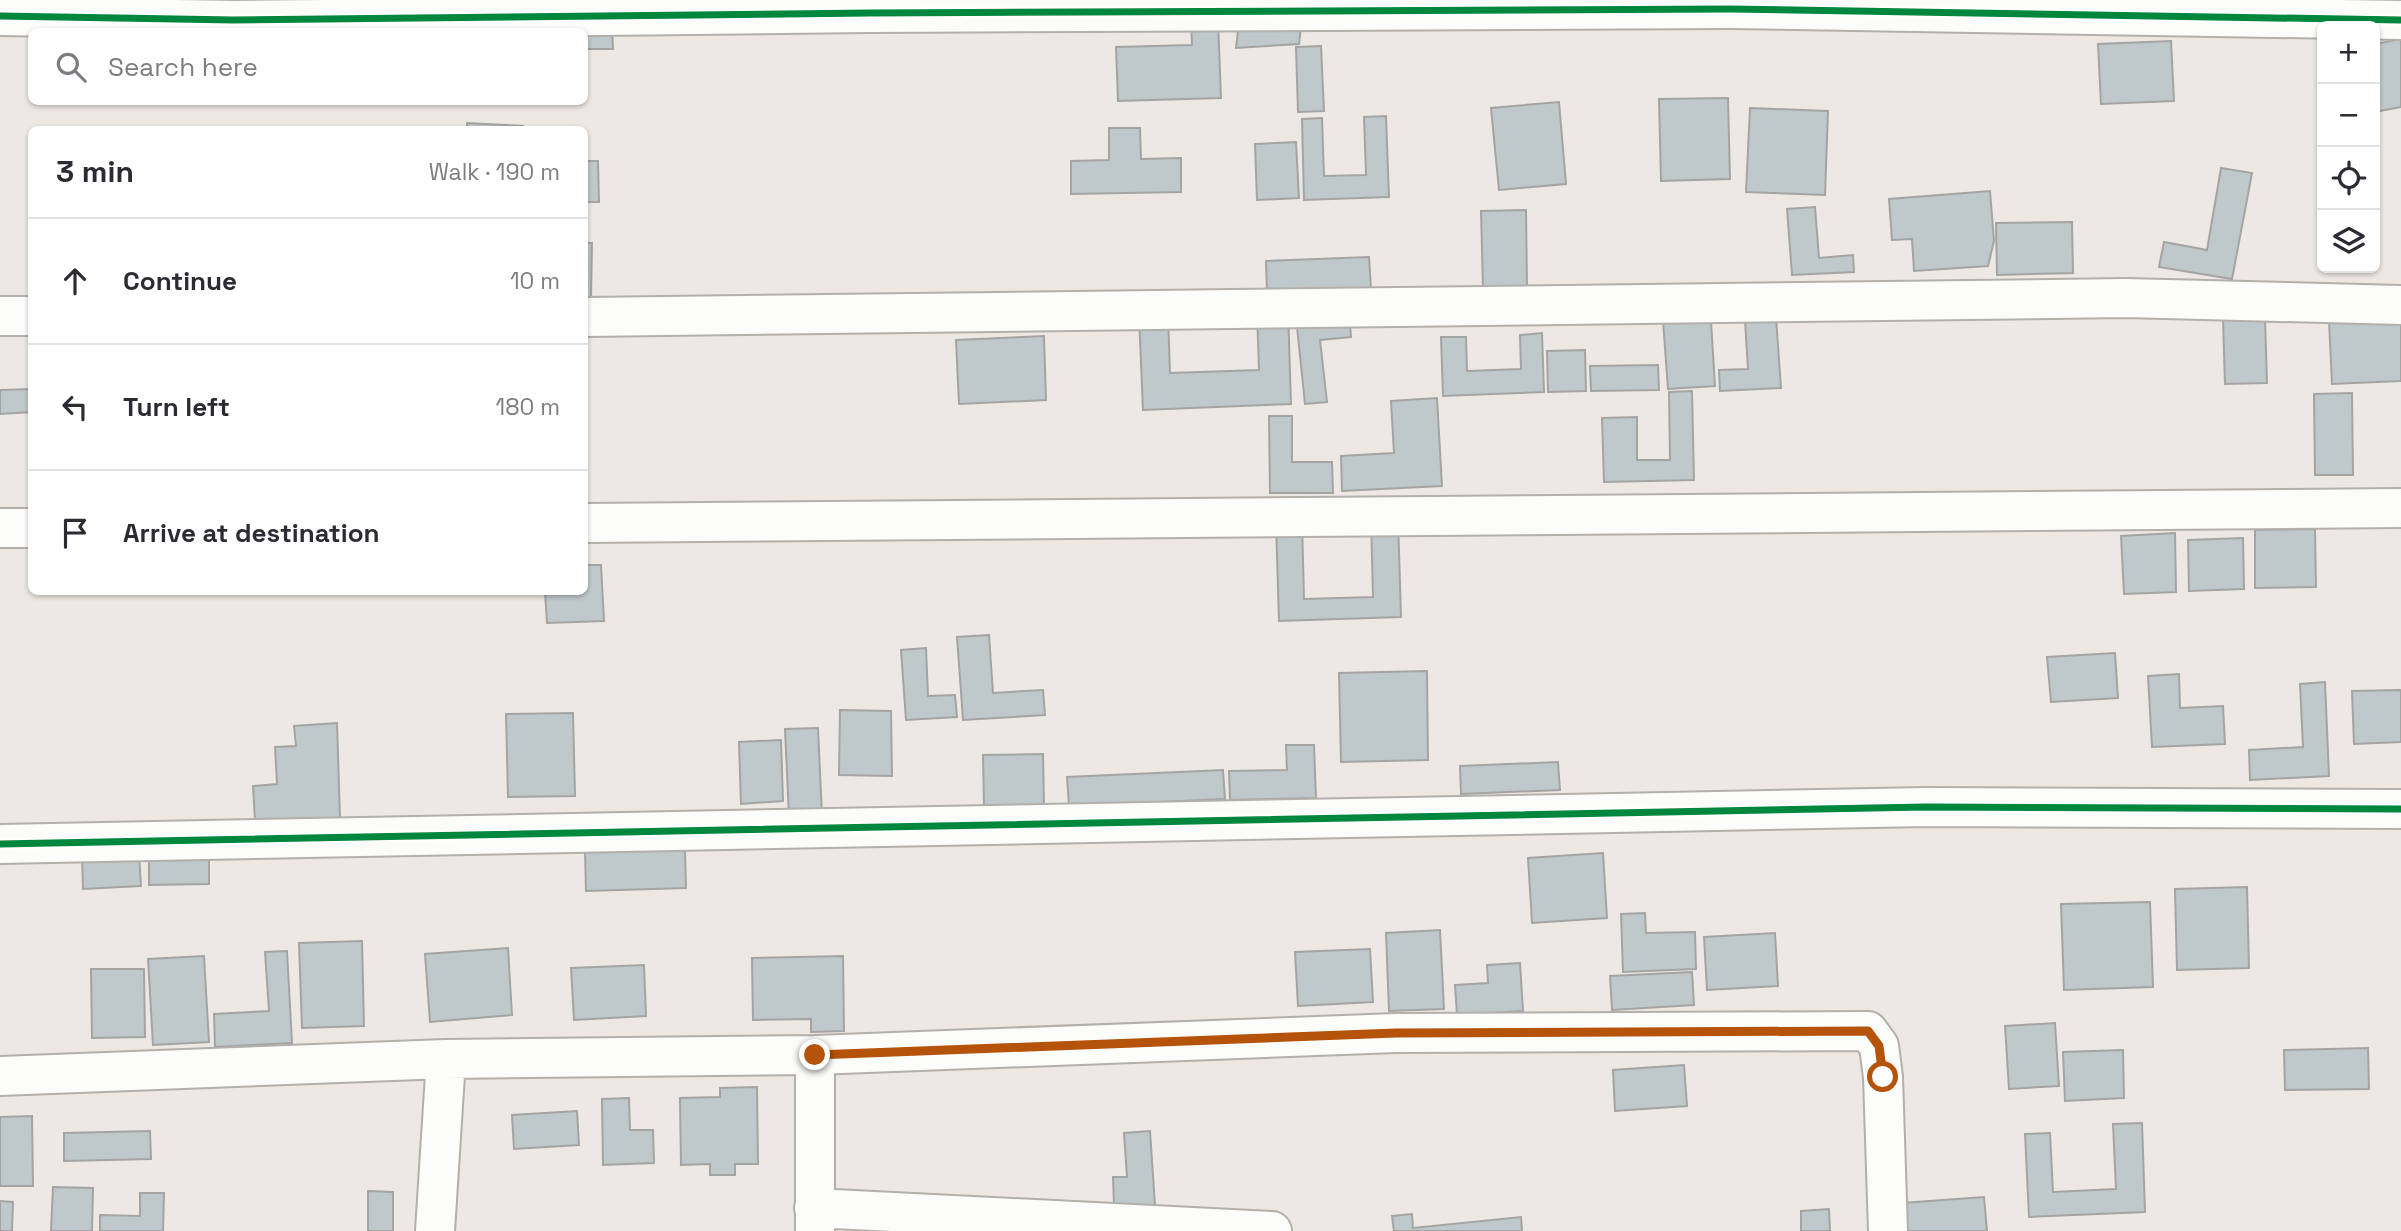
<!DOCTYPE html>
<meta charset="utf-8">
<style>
body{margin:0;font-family:"Space Grotesk",sans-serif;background:#f2f2f3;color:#2b2b33}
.controls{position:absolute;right:21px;top:21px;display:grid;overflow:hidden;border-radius:10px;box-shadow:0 2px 5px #0004}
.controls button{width:63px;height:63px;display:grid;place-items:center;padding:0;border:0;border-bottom:2px solid #e1e1e2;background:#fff;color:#2b2b33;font:35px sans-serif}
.stop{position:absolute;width:21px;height:21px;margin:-16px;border:5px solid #b45309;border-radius:50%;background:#fff}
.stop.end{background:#b45309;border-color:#fff;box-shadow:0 2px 7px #0008}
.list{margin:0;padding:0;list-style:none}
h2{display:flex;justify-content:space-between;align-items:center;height:91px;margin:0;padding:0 28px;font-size:30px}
h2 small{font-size:23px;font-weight:400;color:#7c7c81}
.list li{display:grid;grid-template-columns:46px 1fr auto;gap:21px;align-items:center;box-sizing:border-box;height:126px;padding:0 28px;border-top:2px solid #e1e1e2}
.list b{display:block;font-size:26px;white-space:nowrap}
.list em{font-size:23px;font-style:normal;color:#7c7c81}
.icon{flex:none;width:38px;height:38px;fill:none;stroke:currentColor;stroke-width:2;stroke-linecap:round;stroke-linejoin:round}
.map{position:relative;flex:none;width:2401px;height:1231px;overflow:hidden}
.search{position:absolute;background:#fff;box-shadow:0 2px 5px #0004;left:28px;top:28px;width:560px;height:77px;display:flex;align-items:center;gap:18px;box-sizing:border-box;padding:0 24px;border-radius:10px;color:#7c7c81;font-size:26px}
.panel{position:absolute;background:#fff;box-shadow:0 2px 5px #0004;left:28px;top:126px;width:560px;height:469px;border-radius:10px}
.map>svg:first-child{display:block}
</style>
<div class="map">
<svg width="2401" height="1231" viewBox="0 0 2401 1231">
<rect width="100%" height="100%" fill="#ede8e3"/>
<!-- building -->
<path fill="#bfc8cb" stroke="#a4a4a3" stroke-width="2" d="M 1191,20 L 1218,20 L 1221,98 L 1118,101 L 1116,47 L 1192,45 Z
M 612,24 L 613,49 L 584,49 L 584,32 Z
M 1301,26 L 1299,44 L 1236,48 L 1238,31 Z
M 2401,39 L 2401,107 L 2375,112 L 2375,44 Z
M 2171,41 L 2174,101 L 2101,104 L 2098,44 Z
M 1321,46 L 1324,111 L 1298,112 L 1296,47 Z
M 1728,98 L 1730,179 L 1661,181 L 1659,99 Z
M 1559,102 L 1566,184 L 1499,190 L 1491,108 Z
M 1750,108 L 1828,111 L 1825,195 L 1746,192 Z
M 1386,116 L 1389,197 L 1304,200 L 1302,119 L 1322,118 L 1324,176 L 1366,175 L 1364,117 Z
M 467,123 L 523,126 L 523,130 L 467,130 Z
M 1109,128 L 1140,128 L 1141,159 L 1181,158 L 1181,192 L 1071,194 L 1071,161 L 1109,160 Z
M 1296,142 L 1299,198 L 1257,200 L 1255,144 Z
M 584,161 L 598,161 L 599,202 L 584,202 Z
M 2221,168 L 2252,173 L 2232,279 L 2159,267 L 2164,242 L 2207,250 Z
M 1990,191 L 1994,241 L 1988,266 L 1914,271 L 1912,239 L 1892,240 L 1889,199 Z
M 1815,207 L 1819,258 L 1853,255 L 1854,272 L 1792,275 L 1787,209 Z
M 1526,210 L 1527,287 L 1483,288 L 1481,211 Z
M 2072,222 L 2073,273 L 1997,275 L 1996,223 Z
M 584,243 L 592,243 L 591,298 L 584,297 Z
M 1369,257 L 1371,288 L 1267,292 L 1266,261 Z
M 1775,303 L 1781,388 L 1720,391 L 1719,370 L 1748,369 L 1744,305 Z
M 1710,305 L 1715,386 L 1668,389 L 1662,307 Z
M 1288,310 L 1291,404 L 1143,410 L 1139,316 L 1168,315 L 1170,373 L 1259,370 L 1257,311 Z
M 1349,312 L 1351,337 L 1320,340 L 1327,402 L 1305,404 L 1296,317 Z
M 2265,318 L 2267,383 L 2225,384 L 2223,319 Z
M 2401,319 L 2401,381 L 2332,384 L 2329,321 Z
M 1542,333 L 1544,392 L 1443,396 L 1441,337 L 1466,337 L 1467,371 L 1521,369 L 1520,335 Z
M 1044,336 L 1046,400 L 959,404 L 956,340 Z
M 1585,350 L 1586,391 L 1548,392 L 1547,351 Z
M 1658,365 L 1659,390 L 1591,391 L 1590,366 Z
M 32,389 L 32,412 L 0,414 L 0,390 Z
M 1692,391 L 1694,480 L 1604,482 L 1602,418 L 1637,417 L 1637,460 L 1670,460 L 1669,392 Z
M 2352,393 L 2353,475 L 2315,475 L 2314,394 Z
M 1437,398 L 1442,486 L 1342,491 L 1341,456 L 1394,453 L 1391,401 Z
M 1269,416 L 1292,416 L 1292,462 L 1332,462 L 1333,493 L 1270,493 Z
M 1398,518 L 1401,617 L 1279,621 L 1276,522 L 1302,521 L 1304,599 L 1373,597 L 1371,519 Z
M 2315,529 L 2316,587 L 2255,588 L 2255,530 Z
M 2175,533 L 2176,592 L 2124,594 L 2121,536 Z
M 2243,538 L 2244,589 L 2189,591 L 2188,540 Z
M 584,565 L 601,565 L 604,621 L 547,623 L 545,592 L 584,592 Z
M 989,635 L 993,693 L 1043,690 L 1045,715 L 963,720 L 957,637 Z
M 926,648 L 928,696 L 955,695 L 957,717 L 906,720 L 901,650 Z
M 2115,653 L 2118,698 L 2051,702 L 2047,657 Z
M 1427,671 L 1428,760 L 1341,762 L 1339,673 Z
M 2179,674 L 2180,708 L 2223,706 L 2225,744 L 2152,747 L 2148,676 Z
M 2325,682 L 2329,776 L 2250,780 L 2249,750 L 2303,747 L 2300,684 Z
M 2401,690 L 2401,742 L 2354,744 L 2352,691 Z
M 840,710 L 891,711 L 892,776 L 839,775 Z
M 573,713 L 575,796 L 508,797 L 506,714 Z
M 337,723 L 340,818 L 255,821 L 253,786 L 277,784 L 275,747 L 296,746 L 294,726 Z
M 818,728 L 822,815 L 789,817 L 785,729 Z
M 781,740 L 783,801 L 741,804 L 739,742 Z
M 1286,745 L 1314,745 L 1316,798 L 1230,800 L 1229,771 L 1287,770 Z
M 1043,754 L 1044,806 L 984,807 L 983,755 Z
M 1558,762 L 1560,790 L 1461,794 L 1460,766 Z
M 1223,770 L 1225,799 L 1069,806 L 1067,777 Z
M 685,849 L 686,888 L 586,891 L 585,852 Z
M 139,853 L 141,886 L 83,889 L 82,855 Z
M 1603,853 L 1607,918 L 1532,923 L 1528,858 Z
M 209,855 L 209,884 L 149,885 L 149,856 Z
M 2247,887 L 2249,968 L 2177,970 L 2175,889 Z
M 2150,902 L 2153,987 L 2064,990 L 2061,904 Z
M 1645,913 L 1646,933 L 1695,932 L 1696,969 L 1623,972 L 1621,914 Z
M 1440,930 L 1444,1009 L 1389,1011 L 1386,933 Z
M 1775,933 L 1778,986 L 1707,990 L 1704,937 Z
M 362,941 L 364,1026 L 302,1028 L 299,943 Z
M 508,948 L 512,1015 L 430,1022 L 425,954 Z
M 1370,949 L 1373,1002 L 1298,1006 L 1295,952 Z
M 287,951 L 292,1043 L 215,1047 L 214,1014 L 269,1011 L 265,952 Z
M 204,956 L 209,1042 L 153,1045 L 148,959 Z
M 843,956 L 844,1031 L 811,1032 L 811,1019 L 753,1020 L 752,958 Z
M 1520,963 L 1523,1011 L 1457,1015 L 1455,985 L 1488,983 L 1487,965 Z
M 644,965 L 646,1016 L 574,1020 L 571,968 Z
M 91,969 L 144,969 L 145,1037 L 92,1038 Z
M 1692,972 L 1694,1005 L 1612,1010 L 1610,976 Z
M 2055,1023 L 2059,1086 L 2009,1089 L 2005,1026 Z
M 2368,1048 L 2369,1089 L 2285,1090 L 2284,1050 Z
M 2123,1050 L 2124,1098 L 2065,1101 L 2063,1052 Z
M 1684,1065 L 1687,1106 L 1615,1111 L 1613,1070 Z
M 757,1087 L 758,1164 L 735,1164 L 735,1175 L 710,1175 L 710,1164 L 681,1165 L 680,1098 L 720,1097 L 720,1088 Z
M 629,1098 L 630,1130 L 653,1130 L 654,1163 L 603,1165 L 602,1099 Z
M 577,1111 L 579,1145 L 514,1149 L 512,1115 Z
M 32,1116 L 33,1186 L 0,1186 L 0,1117 Z
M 2142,1123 L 2145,1212 L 2029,1217 L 2025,1134 L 2050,1133 L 2053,1192 L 2116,1189 L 2113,1124 Z
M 150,1131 L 151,1159 L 64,1161 L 64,1133 Z
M 1150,1131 L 1155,1205 L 1114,1207 L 1113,1177 L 1127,1177 L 1124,1133 Z
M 53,1187 L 93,1188 L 92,1231 L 51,1231 Z
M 368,1191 L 393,1192 L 393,1231 L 368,1231 Z
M 140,1193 L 164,1193 L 163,1231 L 100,1231 L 100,1215 L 140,1216 Z
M 1984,1197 L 1987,1231 L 1904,1231 L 1902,1203 Z
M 0,1201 L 13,1202 L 12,1231 L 0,1231 Z
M 1829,1209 L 1830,1231 L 1801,1231 L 1801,1211 Z
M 1412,1214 L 1413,1228 L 1521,1217 L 1522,1231 L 1394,1231 L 1392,1216 Z"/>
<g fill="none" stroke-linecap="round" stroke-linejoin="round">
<defs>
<path id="minor" d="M 0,16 L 234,20 L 870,13 L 1730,9 L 2401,20
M 0,316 L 32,316
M 584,317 L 2126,298 L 2401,305
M 584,523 L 2401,508
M 0,528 L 32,528
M 0,844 L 1926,807 L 2401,809
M 0,1076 L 446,1059 L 815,1055 L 1396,1033 L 1868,1031 L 1879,1046 L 1883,1077 L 1888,1231
M 814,1208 L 1272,1231
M 435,1231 L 446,1059
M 815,1231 L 815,1055"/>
</defs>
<!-- minor casing -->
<use href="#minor" stroke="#b3afab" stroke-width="42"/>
<!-- minor -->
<use href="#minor" stroke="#fcfcfb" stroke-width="38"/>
<defs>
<path id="cycleway" d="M 0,16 L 234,20 L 870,13 L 1730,9 L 2401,20
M 0,844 L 1926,807 L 2401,809"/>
</defs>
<!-- cycleway casing -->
<use href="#cycleway" stroke="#fff" stroke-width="11"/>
<!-- cycleway -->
<use href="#cycleway" stroke="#00873e" stroke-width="7"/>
</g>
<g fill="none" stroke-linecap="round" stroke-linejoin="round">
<!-- route -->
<path stroke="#b45309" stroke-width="9" d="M 815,1055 L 1396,1033 L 1868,1031 L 1879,1046 L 1883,1077"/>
</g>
</svg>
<div class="controls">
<button>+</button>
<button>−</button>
<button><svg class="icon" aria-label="locate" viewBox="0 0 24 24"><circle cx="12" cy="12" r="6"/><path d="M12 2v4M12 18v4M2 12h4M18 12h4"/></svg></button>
<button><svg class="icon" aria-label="layers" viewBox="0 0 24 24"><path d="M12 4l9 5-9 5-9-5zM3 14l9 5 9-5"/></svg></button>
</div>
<div class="stop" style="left:1883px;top:1077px"></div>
<div class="stop end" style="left:815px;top:1055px"></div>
<div class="search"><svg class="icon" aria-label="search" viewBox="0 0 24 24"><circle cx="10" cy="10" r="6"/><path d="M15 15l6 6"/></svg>Search here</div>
<section class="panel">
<h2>3 min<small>Walk · 190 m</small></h2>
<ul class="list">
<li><svg class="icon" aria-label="ahead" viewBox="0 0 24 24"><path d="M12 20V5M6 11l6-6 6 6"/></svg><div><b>Continue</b></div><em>10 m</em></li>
<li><svg class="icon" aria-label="left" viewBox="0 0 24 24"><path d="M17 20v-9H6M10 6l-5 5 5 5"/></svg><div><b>Turn left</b></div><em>180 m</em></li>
<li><svg class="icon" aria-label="arrive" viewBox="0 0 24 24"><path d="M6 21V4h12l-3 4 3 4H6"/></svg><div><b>Arrive at destination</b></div></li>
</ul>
</section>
</div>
